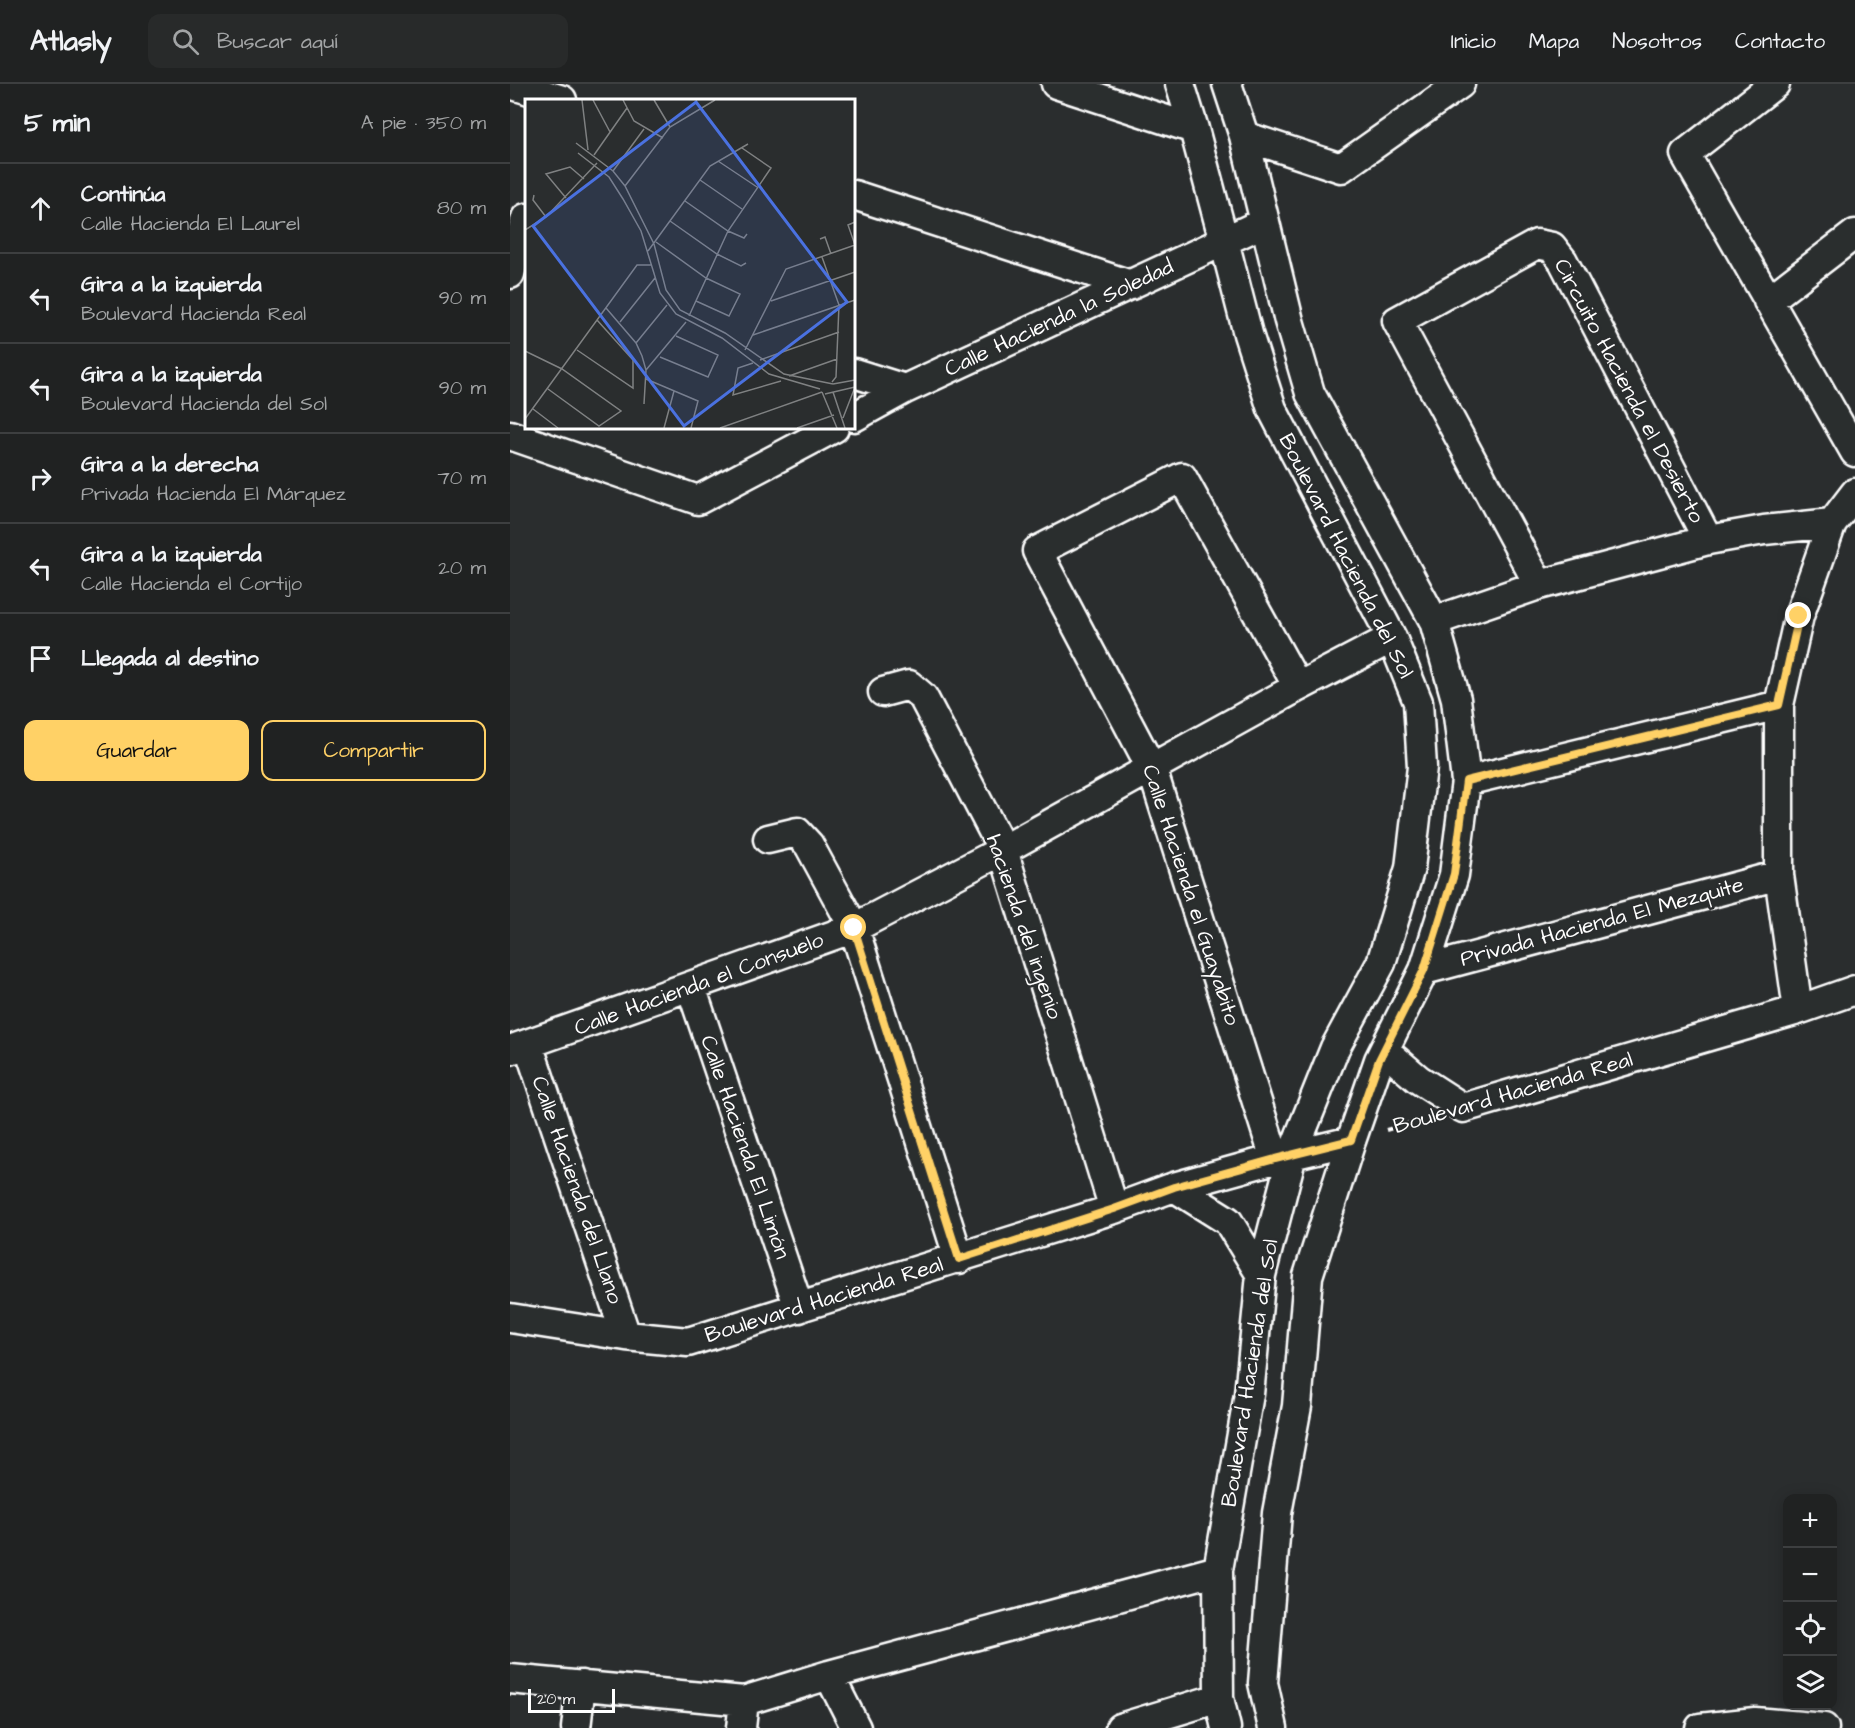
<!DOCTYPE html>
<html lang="es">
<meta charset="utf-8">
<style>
body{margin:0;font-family:"Architects Daughter",sans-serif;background:#282a2a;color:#f1f3f6}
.controls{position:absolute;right:18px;bottom:18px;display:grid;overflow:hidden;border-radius:12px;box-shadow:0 3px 15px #0003}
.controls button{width:54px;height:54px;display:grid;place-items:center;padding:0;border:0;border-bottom:2px solid #3d3f40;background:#202222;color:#f1f3f6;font:30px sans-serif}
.scale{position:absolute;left:18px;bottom:15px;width:87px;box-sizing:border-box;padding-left:6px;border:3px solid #fff;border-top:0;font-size:16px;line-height:21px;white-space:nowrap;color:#fff;-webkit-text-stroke:4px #2a2d2e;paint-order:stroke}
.stop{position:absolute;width:18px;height:18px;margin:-14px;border:4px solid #ffd166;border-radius:50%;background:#fff}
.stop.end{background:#ffd166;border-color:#fff;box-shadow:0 2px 6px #0008}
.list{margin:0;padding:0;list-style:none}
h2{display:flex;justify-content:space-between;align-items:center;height:78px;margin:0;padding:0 24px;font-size:26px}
h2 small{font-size:20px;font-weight:400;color:#a2a4a5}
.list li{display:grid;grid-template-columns:39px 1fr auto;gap:18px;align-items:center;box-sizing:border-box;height:90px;padding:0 24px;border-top:2px solid #3d3f40}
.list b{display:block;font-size:22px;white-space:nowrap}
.list p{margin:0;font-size:20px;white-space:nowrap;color:#a2a4a5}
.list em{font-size:20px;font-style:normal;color:#a2a4a5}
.actions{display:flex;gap:12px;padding:18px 24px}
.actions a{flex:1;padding:14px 0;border:2px solid #ffd166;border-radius:12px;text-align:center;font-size:21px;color:#ffd166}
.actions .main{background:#ffd166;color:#111}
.icon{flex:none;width:33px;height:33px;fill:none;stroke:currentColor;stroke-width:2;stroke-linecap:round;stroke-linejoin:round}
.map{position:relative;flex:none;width:1345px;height:1644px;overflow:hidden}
header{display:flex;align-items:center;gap:36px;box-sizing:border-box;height:84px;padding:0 30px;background:#202222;border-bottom:2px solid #3d3f40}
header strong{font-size:28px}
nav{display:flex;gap:33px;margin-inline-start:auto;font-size:21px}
.search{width:420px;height:54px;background:#282a2a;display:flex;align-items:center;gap:15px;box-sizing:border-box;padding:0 21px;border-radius:12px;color:#a2a4a5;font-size:22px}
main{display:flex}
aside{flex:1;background:#202222}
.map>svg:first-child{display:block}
</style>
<header>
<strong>Atlasly</strong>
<div class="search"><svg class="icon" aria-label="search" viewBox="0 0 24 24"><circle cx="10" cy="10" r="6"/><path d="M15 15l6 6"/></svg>Buscar aquí</div>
<nav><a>Inicio</a><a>Mapa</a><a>Nosotros</a><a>Contacto</a></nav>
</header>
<main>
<aside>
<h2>5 min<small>A pie · 350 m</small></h2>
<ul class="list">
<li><svg class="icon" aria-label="ahead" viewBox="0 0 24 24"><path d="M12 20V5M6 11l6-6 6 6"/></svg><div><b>Continúa</b><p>Calle Hacienda El Laurel</p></div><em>80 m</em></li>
<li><svg class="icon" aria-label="left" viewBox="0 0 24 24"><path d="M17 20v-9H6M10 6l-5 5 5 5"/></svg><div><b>Gira a la izquierda</b><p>Boulevard Hacienda Real</p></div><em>90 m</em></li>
<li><svg class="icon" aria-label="left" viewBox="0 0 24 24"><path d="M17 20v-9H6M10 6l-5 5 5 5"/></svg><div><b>Gira a la izquierda</b><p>Boulevard Hacienda del Sol</p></div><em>90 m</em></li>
<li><svg class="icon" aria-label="right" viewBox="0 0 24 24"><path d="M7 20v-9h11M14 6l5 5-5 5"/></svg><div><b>Gira a la derecha</b><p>Privada Hacienda El Márquez</p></div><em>70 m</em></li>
<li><svg class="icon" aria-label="left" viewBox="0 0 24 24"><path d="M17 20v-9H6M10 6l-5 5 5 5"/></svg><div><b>Gira a la izquierda</b><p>Calle Hacienda el Cortijo</p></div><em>20 m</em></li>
<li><svg class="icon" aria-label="arrive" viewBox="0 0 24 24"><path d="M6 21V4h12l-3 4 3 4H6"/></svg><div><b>Llegada al destino</b></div></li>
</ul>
<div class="actions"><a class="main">Guardar</a><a>Compartir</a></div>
</aside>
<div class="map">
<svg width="1345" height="1644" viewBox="0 0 1345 1644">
<rect width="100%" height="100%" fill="#2a2d2e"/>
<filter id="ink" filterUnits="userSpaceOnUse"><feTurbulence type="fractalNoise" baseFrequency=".0167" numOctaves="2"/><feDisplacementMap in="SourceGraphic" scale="12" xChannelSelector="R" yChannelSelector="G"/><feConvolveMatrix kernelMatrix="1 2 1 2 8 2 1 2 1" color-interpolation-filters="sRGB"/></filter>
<g filter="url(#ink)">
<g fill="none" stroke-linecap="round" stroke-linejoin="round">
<defs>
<path id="minor" d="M 0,0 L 52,16
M 546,0 L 684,45
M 670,0 L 684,45 L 714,157 L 738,250 L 762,325 L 882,554 L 908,618 L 912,683 L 900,784 L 871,879 L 825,964 L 782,1071 L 751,1191 L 739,1310 L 708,1486 L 709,1614 L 716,1644
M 717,0 L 734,52 L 779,237 L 800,309 L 924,537 L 946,615 L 956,697 L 944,791 L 914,886 L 869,976 L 841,1057 L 798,1192 L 787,1322 L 767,1429 L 753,1599 L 763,1644
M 1265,0 L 1175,70 L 1345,368
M 734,52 L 831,84 L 950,0
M 344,111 L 621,201
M 0,190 L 16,134
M 1258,217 L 1345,150
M 344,289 L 395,305
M 344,333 L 395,305 L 755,138
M 0,351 L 188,416 L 324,344
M 1029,501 L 887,237 L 1027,160 L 1042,163 L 1053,177 L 1198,456
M 924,537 L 1029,501 L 1198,456 L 1254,446 L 1322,439
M 373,608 L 399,601 L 413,613 L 493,766 L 604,1125
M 956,697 L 1269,621
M 258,755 L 287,748 L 299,761 L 344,844 L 449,1175
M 914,886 L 1269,791
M 181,903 L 289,1224
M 1288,926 L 1269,791 L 1269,621 L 1289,532 L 1322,439 L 1345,409
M 18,960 L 116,1252
M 0,966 L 344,844 L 493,766 L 788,603 L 882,554
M 874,966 L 908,995 L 953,1024 L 1288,926 L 1345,906
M 765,1075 L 642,685 L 527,467 L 672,393 L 788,603
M 664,1103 L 718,1137 L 751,1191
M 0,1234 L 116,1252 L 178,1258 L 604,1125 L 664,1103 L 765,1075 L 841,1057
M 319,1591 L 346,1644
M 0,1595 L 234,1617 L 319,1591 L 708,1486
M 66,1644 L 71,1601
M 231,1644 L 234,1617
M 610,1644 L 709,1614
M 1190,1644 L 1245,1638 L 1314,1644"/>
</defs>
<!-- minor casing -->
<use href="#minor" stroke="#fff" stroke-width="33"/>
<!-- path -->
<path stroke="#fff" stroke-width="4" stroke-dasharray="6 4.5" stroke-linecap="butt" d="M 876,1046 L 917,1034"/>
<!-- minor -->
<use href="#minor" stroke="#2a2d2e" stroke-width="28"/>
</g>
</g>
<g fill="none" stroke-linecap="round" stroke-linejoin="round" filter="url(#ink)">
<!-- route -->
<path stroke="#ffd166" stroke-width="8" d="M 344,844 L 449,1175 L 604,1125 L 664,1103 L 765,1075 L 841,1056 L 869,976 L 914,886 L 944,790 L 956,697 L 1269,621 L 1289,532"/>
</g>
<g text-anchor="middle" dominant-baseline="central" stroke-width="5" stroke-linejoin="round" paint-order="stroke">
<!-- street labels -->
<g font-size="22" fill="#fff" stroke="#2a2d2e">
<text transform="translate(549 234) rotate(-25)">Calle Hacienda la Soledad</text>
<text transform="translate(1119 307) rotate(62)">Circuito Hacienda el Desierto</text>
<text transform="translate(836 472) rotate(63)">Boulevard Hacienda del Sol</text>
<text transform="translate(681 811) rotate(72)">Calle Hacienda el Guayabito</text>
<text transform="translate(1092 838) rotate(-15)">Privada Hacienda El Mezquite</text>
<text transform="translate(514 843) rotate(71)">hacienda del ingenio</text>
<text transform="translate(189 900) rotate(-20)">Calle Hacienda el Consuelo</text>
<text transform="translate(1003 1009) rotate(-16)">Boulevard Hacienda Real</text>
<text transform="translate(235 1063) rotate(71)">Calle Hacienda El Limón</text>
<text transform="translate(67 1106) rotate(71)">Calle Hacienda del Llano</text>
<text transform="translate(314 1216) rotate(-17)">Boulevard Hacienda Real</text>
<text transform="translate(740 1289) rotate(-81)">Boulevard Hacienda del Sol</text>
</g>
</g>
<!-- overview -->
<g transform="translate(15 15)">
<rect width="330" height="330" fill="#2a2d2e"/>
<path fill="none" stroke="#7f8182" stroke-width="1.5" d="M 57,1 L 63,51M 68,1 L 85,33M 98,1 L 109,22 L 138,39M 129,1 L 145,28M 51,44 L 88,72 L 100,87 L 129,145 L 141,191 L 155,211 L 200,234 L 259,275 L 308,285M 53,54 L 84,78 L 98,100 L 116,132 L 135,194 L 151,215 L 197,239 L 244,275 L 295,290M 69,56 L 102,9M 193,62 L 232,88M 88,72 L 119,30M 175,81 L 217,110M 100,87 L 145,28 L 190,1M 9,96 L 8,101 L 21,118M 41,99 L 21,75 L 45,68 L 59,80M 160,102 L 203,132 L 219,139 L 222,135M 145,122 L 192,155 L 216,167 L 221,164M 0,131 L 21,118 L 72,64M 295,140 L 300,138 L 306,155M 131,143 L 181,179 L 215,195 L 204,217 L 171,202M 123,152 L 185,67 L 223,45M 297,158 L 314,206 L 311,278 L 307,283M 246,202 L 330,173M 81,209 L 111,244 L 117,257 L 121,271 L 119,305M 164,217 L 203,132 L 246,69 L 217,49M 95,223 L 130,179M 228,236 L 330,201M 111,244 L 142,206M 52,251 L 108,289 L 108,261 L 72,221M 220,251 L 261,170 L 330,146 L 323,126 L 330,123M 0,252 L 37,270 L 96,312 L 74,327 L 23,290M 135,258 L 183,278 L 193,256 L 151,237M 235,261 L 314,233M 228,264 L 213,269 L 208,296 L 256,282M 121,271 L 161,223M 264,277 L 312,260M 121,280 L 173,302 L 166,329M 308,285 L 330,281M 297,293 L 312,329M 308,293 L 320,329M 300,295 L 330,288M 8,310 L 33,329M 318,319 L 330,288M 0,320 L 112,166 L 127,166M 139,329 L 149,292M 195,329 L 297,293M 272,329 L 309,316"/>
<path fill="#4a71e0" fill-opacity="0.15" stroke="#4a71e0" stroke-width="3" d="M 171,3 L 322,203 L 159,327 L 8,127 Z"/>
<rect width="330" height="330" fill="none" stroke="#fff" stroke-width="3"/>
</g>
</svg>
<div class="controls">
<button>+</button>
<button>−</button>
<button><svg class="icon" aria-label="locate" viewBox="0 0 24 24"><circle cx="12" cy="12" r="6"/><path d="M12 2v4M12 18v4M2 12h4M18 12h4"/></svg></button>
<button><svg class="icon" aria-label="layers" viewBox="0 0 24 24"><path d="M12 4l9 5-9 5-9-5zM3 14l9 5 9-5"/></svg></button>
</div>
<div class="scale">20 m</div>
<div class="stop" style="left:344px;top:844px"></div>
<div class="stop end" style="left:1289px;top:532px"></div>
</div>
</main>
